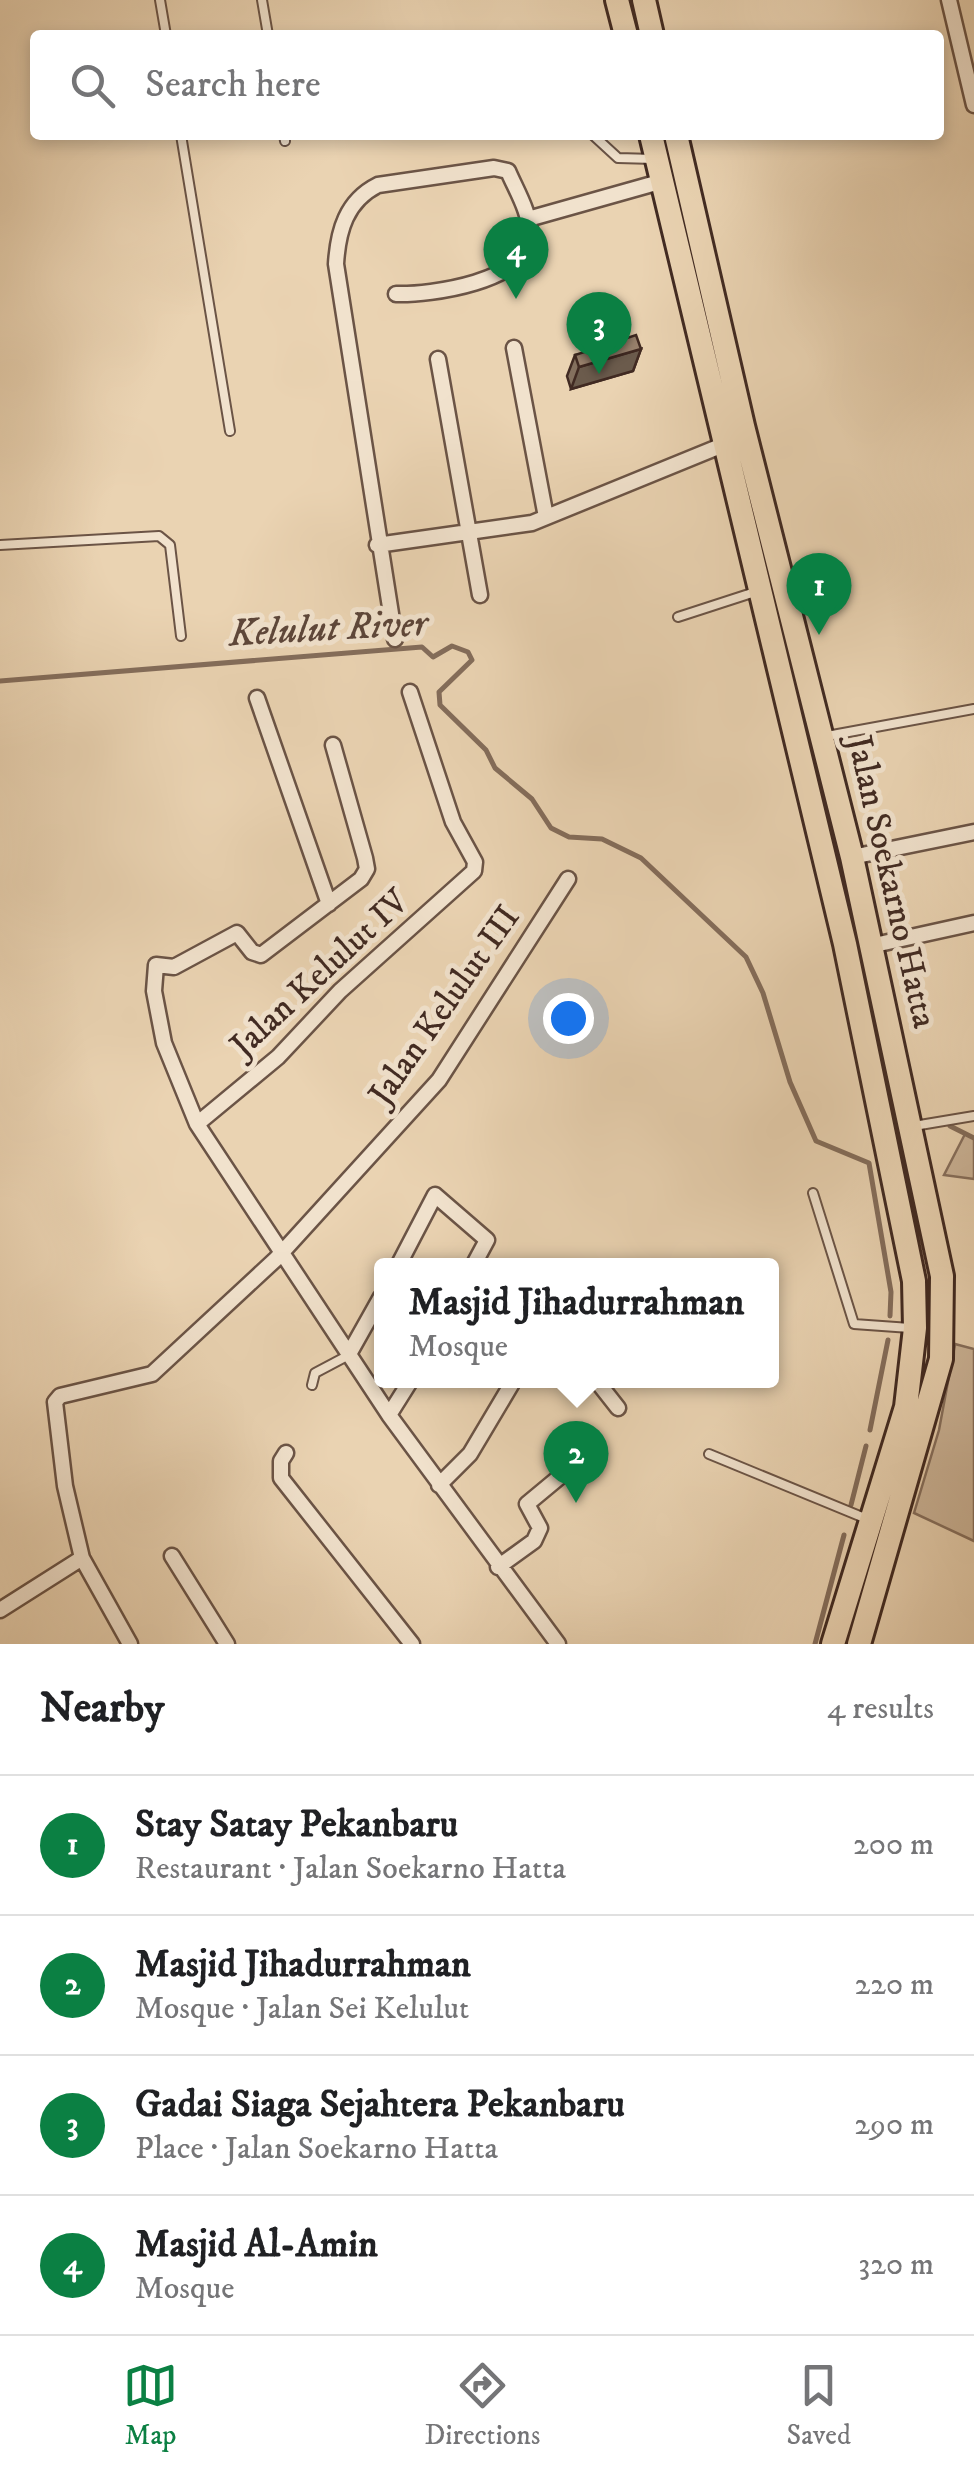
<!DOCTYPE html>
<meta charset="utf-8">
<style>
body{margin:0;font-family:"IM FELL DW Pica",serif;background:#f2f2f2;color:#202124}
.you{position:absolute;left:568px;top:1018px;width:35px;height:35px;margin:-25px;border:8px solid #fff;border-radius:50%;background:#1a73e8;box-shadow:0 0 0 15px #1a73e833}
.badge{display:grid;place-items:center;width:65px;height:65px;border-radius:50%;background:#0b8043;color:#fff;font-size:32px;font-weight:700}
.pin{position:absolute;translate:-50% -82px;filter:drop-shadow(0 2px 5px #0008)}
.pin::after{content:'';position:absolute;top:52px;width:35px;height:30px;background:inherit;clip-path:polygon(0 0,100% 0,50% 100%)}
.popup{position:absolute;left:374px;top:1258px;width:405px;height:130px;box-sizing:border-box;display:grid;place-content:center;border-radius:10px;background:#fff;filter:drop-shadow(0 2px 8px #0005);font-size:32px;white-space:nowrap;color:#757577}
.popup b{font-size:38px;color:#202124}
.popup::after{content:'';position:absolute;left:50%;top:100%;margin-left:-20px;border:20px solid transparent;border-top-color:#fff}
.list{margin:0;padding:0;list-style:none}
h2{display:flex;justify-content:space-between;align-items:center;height:130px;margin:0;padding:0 40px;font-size:42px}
h2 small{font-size:32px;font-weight:400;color:#757577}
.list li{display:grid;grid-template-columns:65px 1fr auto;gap:30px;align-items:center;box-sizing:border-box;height:140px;padding:0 40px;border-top:2px solid #e0e0e0}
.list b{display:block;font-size:38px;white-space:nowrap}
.list p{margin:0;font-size:32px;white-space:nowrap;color:#757577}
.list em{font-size:32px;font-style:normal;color:#757577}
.icon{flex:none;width:55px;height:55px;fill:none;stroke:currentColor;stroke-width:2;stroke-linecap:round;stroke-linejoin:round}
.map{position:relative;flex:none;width:974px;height:1644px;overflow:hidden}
.search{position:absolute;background:#fff;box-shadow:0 5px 15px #0003;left:30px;right:30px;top:30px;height:110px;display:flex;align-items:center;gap:25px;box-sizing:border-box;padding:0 35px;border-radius:10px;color:#757577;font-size:38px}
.sheet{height:690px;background:#fff}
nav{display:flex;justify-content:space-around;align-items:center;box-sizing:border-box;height:140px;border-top:2px solid #e0e0e0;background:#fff;font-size:28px;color:#757577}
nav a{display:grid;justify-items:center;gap:5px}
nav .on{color:#0b8043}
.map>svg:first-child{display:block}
</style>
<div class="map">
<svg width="974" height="1644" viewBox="0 0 974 1644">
<rect width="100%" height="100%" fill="#ead3b2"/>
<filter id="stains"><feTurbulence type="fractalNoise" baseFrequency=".002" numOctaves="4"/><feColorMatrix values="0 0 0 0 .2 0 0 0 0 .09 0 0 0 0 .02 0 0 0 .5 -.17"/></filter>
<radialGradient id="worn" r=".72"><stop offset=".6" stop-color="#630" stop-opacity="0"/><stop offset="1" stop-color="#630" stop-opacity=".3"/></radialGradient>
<!-- green -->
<path fill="#cdb69a" stroke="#87705e" stroke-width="2.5" d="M 965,1134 L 974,1138 L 974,1179 L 944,1175 Z
M 955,1344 L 974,1349 L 974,1541 L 914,1513 L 939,1430 Z"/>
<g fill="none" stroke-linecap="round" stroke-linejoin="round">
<!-- stream -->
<path stroke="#846d5b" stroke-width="5" d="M 0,681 L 422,647 L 433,657 L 452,646 L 468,652 L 472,660 L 439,692 L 440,705 L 486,750 L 495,768 L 532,799 L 551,828 L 569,837 L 602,839 L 641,858 L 746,957 L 763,993 L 790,1082 L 816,1141 L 869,1163 L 891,1292 L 890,1316
M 950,1126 L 974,1138
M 870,1430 L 888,1340
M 851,1505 L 866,1446
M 815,1644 L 844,1535"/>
<defs>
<path id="service" d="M 160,0 L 166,35
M 262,0 L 268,35
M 181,135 L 230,431
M 284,135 L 285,141
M 593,135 L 618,158 L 654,159
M 0,545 L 159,536 L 170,545 L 181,636
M 678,617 L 755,592
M 827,736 L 974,709
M 914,1126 L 974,1116
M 813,1193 L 854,1324 L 910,1328
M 312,1385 L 315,1373 L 349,1355
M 709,1454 L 867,1519"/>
<path id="minor" d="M 949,0 L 974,105
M 528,219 L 663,181
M 514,348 L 546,517
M 438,359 L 480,595
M 377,545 L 532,523 L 723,445
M 395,639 L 336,264 C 338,231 346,201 378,185 L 494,168 L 508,171 C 516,190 531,214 530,236 C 528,282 430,295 396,294
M 257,698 L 329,904
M 333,745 L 365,858 L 367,869 L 361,879 L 261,955 L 252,952 L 237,933 L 174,967 L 156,965 L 154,991 L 164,1043 L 197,1124 L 389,1415 L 558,1644
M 852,857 L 974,832
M 870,946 L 974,923
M 197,1124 L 278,1057 L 340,991 L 474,871 L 475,862 L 453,822 L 410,692
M 398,1266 L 435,1195 L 487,1240 L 473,1266
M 349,1354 L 381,1297
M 596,1380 L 618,1408
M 389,1415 L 411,1380
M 286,1453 L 281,1461 L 281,1478 L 412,1644
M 439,1485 L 470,1454 L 514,1380
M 172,1556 L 227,1644
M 498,1567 L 534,1541 L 540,1528 L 527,1504 L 580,1460
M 0,1610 L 82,1558
M 130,1644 L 82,1558 L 65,1486 L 55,1402 L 60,1396 L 152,1374 L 276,1259 L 439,1080 L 568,879"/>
<path id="primary" d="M 617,0 L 626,35
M 644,0 L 652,35
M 651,135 L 845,944 L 914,1281 L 915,1328 L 906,1407 L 833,1644
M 676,135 L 743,426 L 852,857 L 942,1276 L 941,1359 L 859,1644"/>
</defs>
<!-- service casing -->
<use href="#service" stroke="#6b5446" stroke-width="12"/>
<!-- minor casing -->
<use href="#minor" stroke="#6b5446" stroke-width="19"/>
<!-- primary casing -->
<use href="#primary" stroke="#412a22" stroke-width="28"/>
<!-- service -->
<use href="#service" stroke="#f1e2cd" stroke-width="8"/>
<!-- minor -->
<use href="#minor" stroke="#f1e2cd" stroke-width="14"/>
<!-- primary -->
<use href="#primary" stroke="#ead3b2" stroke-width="22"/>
</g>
<!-- wall -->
<path fill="#84705e" stroke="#412a22" stroke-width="2.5" d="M 641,349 L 633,371 L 571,389 L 567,376 L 575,355 Z"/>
<!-- shaded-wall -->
<path fill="#6b5b4c" stroke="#412a22" stroke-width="2.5" d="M 641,349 L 633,371 L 571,389 L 579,367 Z"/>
<!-- building -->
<path fill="#99826d" stroke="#412a22" stroke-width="2.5" d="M 636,335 L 641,349 L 579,367 L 575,355 Z"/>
<g text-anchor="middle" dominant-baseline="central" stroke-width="10" stroke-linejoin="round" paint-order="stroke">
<!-- street labels -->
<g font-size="35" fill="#412a22" stroke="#f1e2cd">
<text transform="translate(891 882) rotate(77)">Jalan Soekarno Hatta</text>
<text transform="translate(320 974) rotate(-43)">Jalan Kelulut IV</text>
<text transform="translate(445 1006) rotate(-55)">Jalan Kelulut III</text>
</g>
<!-- water labels -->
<g font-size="38" font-style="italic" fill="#5d463a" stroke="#f1e2cd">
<text transform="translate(328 629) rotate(-3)">Kelulut River</text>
</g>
</g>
<rect width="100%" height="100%" filter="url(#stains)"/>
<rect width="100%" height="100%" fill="url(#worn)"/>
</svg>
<div class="you"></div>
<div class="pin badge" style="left:819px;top:635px">1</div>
<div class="pin badge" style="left:576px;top:1503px">2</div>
<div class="popup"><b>Masjid Jihadurrahman</b>Mosque</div>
<div class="pin badge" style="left:599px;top:374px">3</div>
<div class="pin badge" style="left:516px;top:299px">4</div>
<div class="search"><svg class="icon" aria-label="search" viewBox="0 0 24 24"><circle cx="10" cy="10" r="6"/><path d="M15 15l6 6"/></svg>Search here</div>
</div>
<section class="sheet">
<h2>Nearby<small>4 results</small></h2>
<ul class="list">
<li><span class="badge">1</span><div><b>Stay Satay Pekanbaru</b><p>Restaurant · Jalan Soekarno Hatta</p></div><em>200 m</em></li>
<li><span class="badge">2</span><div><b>Masjid Jihadurrahman</b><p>Mosque · Jalan Sei Kelulut</p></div><em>220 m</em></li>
<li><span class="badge">3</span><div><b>Gadai Siaga Sejahtera Pekanbaru</b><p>Place · Jalan Soekarno Hatta</p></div><em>290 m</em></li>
<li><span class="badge">4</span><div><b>Masjid Al-Amin</b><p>Mosque</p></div><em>320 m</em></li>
</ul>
</section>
<nav>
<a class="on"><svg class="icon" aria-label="map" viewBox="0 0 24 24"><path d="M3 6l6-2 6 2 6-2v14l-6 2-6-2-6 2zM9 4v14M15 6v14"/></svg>Map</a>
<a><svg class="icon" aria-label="directions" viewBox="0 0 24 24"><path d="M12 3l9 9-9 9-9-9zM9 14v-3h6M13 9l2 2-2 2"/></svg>Directions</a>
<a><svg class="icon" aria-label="saved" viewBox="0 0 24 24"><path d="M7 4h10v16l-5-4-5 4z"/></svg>Saved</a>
</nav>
